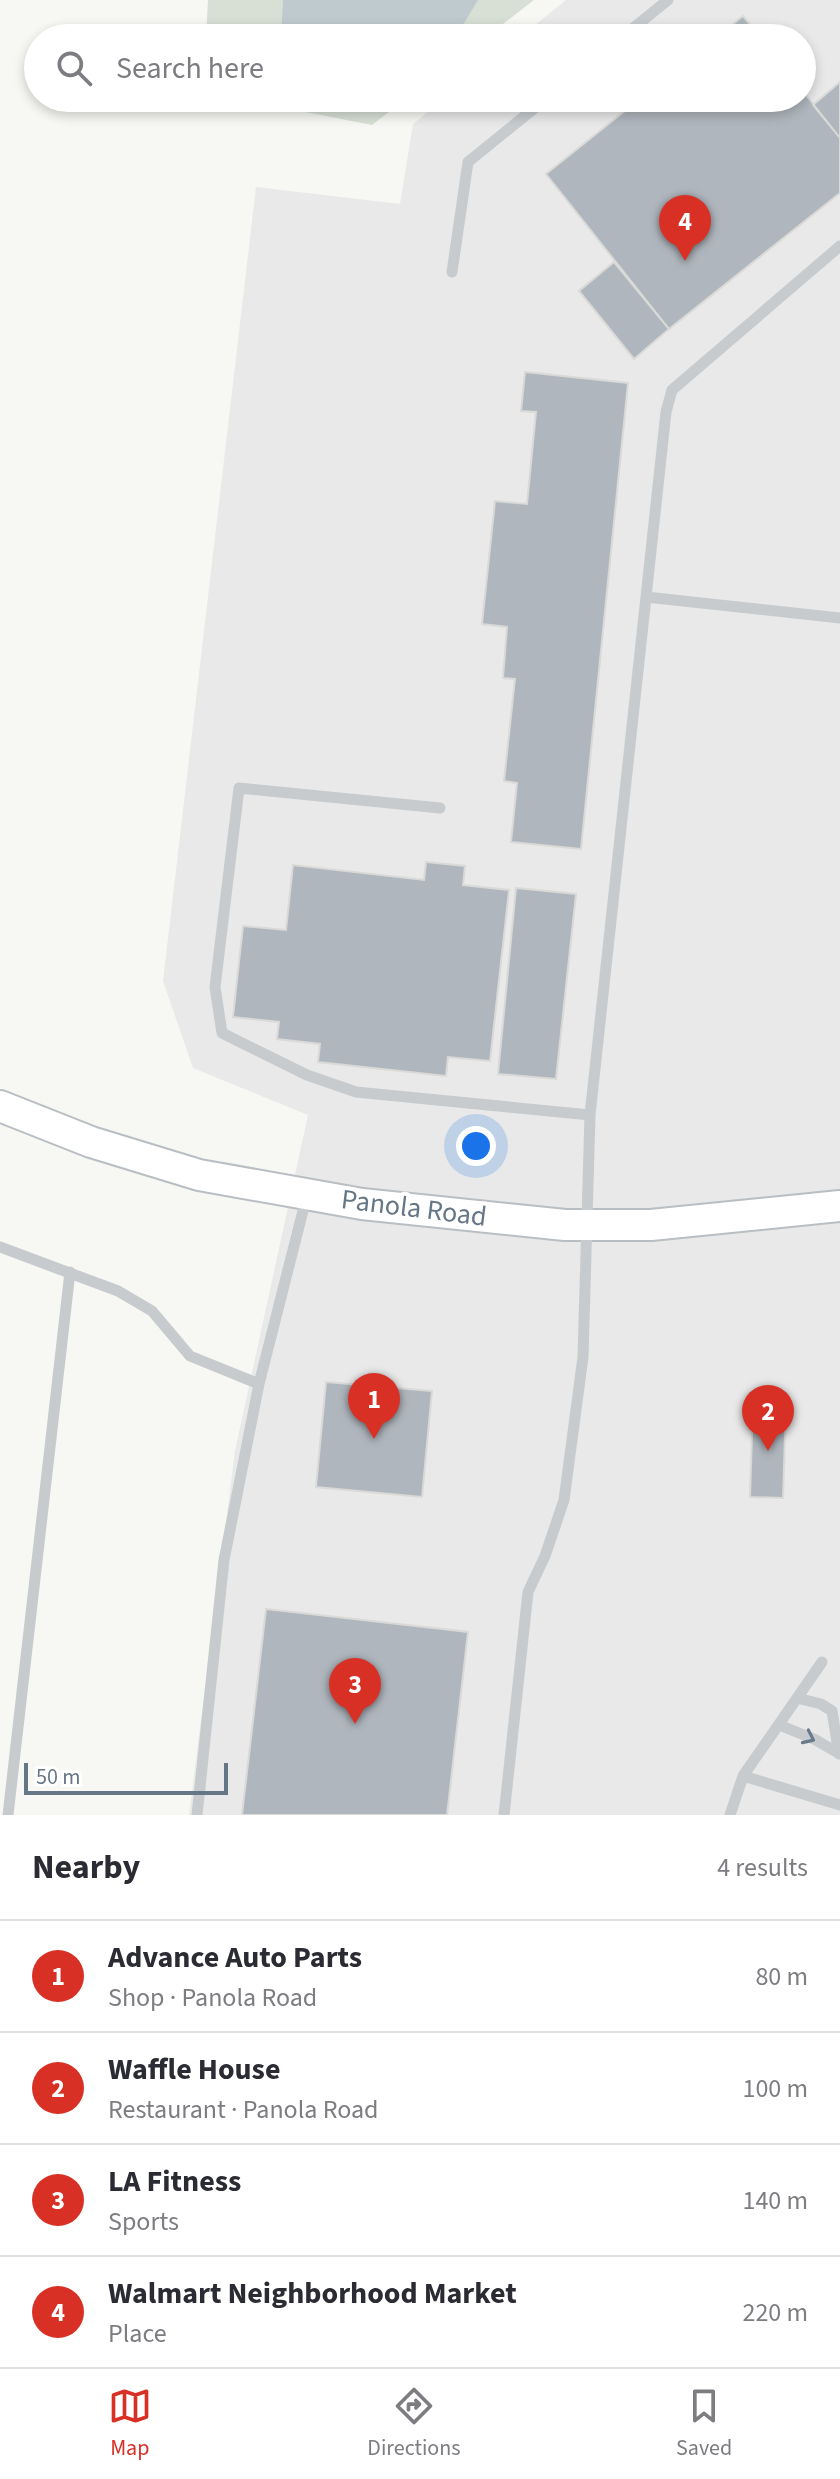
<!DOCTYPE html>
<meta charset="utf-8">
<style>
body{margin:0;font-family:"Source Sans 3",sans-serif;background:#f2f2f3;color:#2b2b33}
.scale{position:absolute;left:24px;bottom:20px;width:204px;box-sizing:border-box;padding-left:8px;border:4px solid #657687;border-top:0;font-size:22px;line-height:28px;white-space:nowrap;color:#657687;-webkit-text-stroke:6px #fff;paint-order:stroke}
.you{position:absolute;left:476px;top:1146px;width:28px;height:28px;margin:-20px;border:6px solid #fff;border-radius:50%;background:#1a73e8;box-shadow:0 0 0 12px #1a73e833}
.badge{display:grid;place-items:center;width:52px;height:52px;border-radius:50%;background:#d93025;color:#fff;font-size:26px;font-weight:700}
.pin{position:absolute;translate:-50% -66px;filter:drop-shadow(0 2px 4px #0008)}
.pin::after{content:'';position:absolute;top:42px;width:28px;height:24px;background:inherit;clip-path:polygon(0 0,100% 0,50% 100%)}
.list{margin:0;padding:0;list-style:none}
h2{display:flex;justify-content:space-between;align-items:center;height:104px;margin:0;padding:0 32px;font-size:34px}
h2 small{font-size:26px;font-weight:400;color:#7c7c81}
.list li{display:grid;grid-template-columns:52px 1fr auto;gap:24px;align-items:center;box-sizing:border-box;height:112px;padding:0 32px;border-top:2px solid #e1e1e2}
.list b{display:block;font-size:30px;white-space:nowrap}
.list p{margin:0;font-size:26px;white-space:nowrap;color:#7c7c81}
.list em{font-size:26px;font-style:normal;color:#7c7c81}
.icon{flex:none;width:44px;height:44px;fill:none;stroke:currentColor;stroke-width:2;stroke-linecap:round;stroke-linejoin:round}
.map{position:relative;flex:none;width:840px;height:1815px;overflow:hidden}
.search{position:absolute;background:#fff;box-shadow:0 4px 12px #0003;left:24px;right:24px;top:24px;height:88px;display:flex;align-items:center;gap:20px;box-sizing:border-box;padding:0 28px;border-radius:44px;color:#7c7c81;font-size:30px}
.sheet{height:552px;background:#fff}
nav{display:flex;justify-content:space-around;align-items:center;box-sizing:border-box;height:112px;border-top:2px solid #e1e1e2;background:#fff;font-size:22px;color:#7c7c81}
nav a{display:grid;justify-items:center;gap:4px}
nav .on{color:#d93025}
.map>svg:first-child{display:block}
</style>
<div class="map">
<svg width="840" height="1815" viewBox="0 0 840 1815">
<rect width="100%" height="100%" fill="#f7f8f4"/>
<!-- built -->
<path fill="#e8e9e8" d="M 566,0 L 840,0 L 840,1815 L 189,1815 L 235,1451 L 308,1115 L 193,1068 L 163,981 L 256,187 L 400,204 L 413,124 L 445,98 L 802,98 L 802,38 L 519,38 Z"/>
<!-- green -->
<path fill="#d8e0d5" d="M 208,0 L 534,0 L 485,38 L 206,38 Z
M 234,98 L 407,98 L 372,125 Z"/>
<!-- water -->
<path fill="#bfcace" d="M 283,0 L 478,0 L 455,38 L 281,38 Z"/>
<!-- building -->
<path fill="#afb6bd" stroke="#d9d9d7" stroke-width="2" d="M 743,16 L 761,38 L 716,38 Z
M 840,82 L 840,138 L 813,105 Z
M 802,90 L 840,138 L 840,193 L 669,329 L 546,174 L 641,98 L 802,98 Z
M 614,262 L 669,329 L 634,359 L 579,291 Z
M 525,372 L 628,383 L 581,849 L 511,842 L 517,783 L 504,781 L 515,679 L 503,678 L 507,627 L 482,624 L 495,501 L 527,504 L 536,412 L 521,411 Z
M 426,862 L 465,866 L 463,885 L 509,890 L 490,1061 L 448,1057 L 446,1076 L 318,1062 L 320,1044 L 277,1039 L 279,1022 L 233,1017 L 243,926 L 286,930 L 293,865 L 424,880 Z
M 516,888 L 576,894 L 556,1079 L 498,1074 Z
M 326,1382 L 432,1391 L 422,1497 L 316,1487 Z
M 753,1403 L 786,1404 L 783,1498 L 750,1497 Z
M 266,1609 L 468,1632 L 447,1815 L 242,1815 Z"/>
<g fill="none" stroke-linecap="round" stroke-linejoin="round">
<defs>
<path id="secondary" d="M 0,1106 L 91,1142 L 199,1175 L 362,1204 L 565,1225 L 651,1225 L 840,1206"/>
</defs>
<!-- secondary casing -->
<use href="#secondary" stroke="#b9bec3" stroke-width="34"/>
<!-- service -->
<path stroke="#c7cbce" stroke-width="11" d="M 621,38 L 668,0
M 452,272 L 468,162 L 547,98
M 646,597 L 840,618
M 440,808 L 239,788 L 215,987 L 222,1033 L 307,1075 L 356,1092 L 590,1115
M 0,1247 L 118,1291 L 152,1311 L 190,1356 L 259,1384
M 797,1698 L 821,1704 L 832,1711 L 839,1754
M 779,1725 L 814,1739 L 840,1754
M 743,1776 L 840,1805
M 8,1815 L 70,1272
M 197,1815 L 224,1560 L 259,1384 L 307,1195
M 504,1815 L 528,1592 L 545,1556 L 564,1500 L 583,1357 L 590,1115 L 666,412 L 672,390 L 840,246
M 730,1815 L 743,1776 L 822,1662"/>
<!-- secondary -->
<use href="#secondary" stroke="#fff" stroke-width="30"/>
</g>
<!-- one-way arrows -->
<defs><path id="oneway-chevron" d="M-2-3.5L2.5 0L-2 3.5" fill="none" stroke-width="1.6" stroke-linecap="round" stroke-linejoin="round" transform="scale(2)"/></defs>
<use stroke="#6a7a8b" href="#oneway-chevron" transform="translate(809 1738) rotate(25)"/>
<g text-anchor="middle" dominant-baseline="central" stroke-width="8" stroke-linejoin="round" paint-order="stroke">
<!-- street labels -->
<g font-size="28" fill="#657687" stroke="#fff">
<text transform="translate(414 1208) rotate(7)">Panola Road</text>
</g>
</g>
</svg>
<div class="scale">50 m</div>
<div class="you"></div>
<div class="pin badge" style="left:374px;top:1439px">1</div>
<div class="pin badge" style="left:768px;top:1451px">2</div>
<div class="pin badge" style="left:355px;top:1724px">3</div>
<div class="pin badge" style="left:685px;top:261px">4</div>
<div class="search"><svg class="icon" aria-label="search" viewBox="0 0 24 24"><circle cx="10" cy="10" r="6"/><path d="M15 15l6 6"/></svg>Search here</div>
</div>
<section class="sheet">
<h2>Nearby<small>4 results</small></h2>
<ul class="list">
<li><span class="badge">1</span><div><b>Advance Auto Parts</b><p>Shop · Panola Road</p></div><em>80 m</em></li>
<li><span class="badge">2</span><div><b>Waffle House</b><p>Restaurant · Panola Road</p></div><em>100 m</em></li>
<li><span class="badge">3</span><div><b>LA Fitness</b><p>Sports</p></div><em>140 m</em></li>
<li><span class="badge">4</span><div><b>Walmart Neighborhood Market</b><p>Place</p></div><em>220 m</em></li>
</ul>
</section>
<nav>
<a class="on"><svg class="icon" aria-label="map" viewBox="0 0 24 24"><path d="M3 6l6-2 6 2 6-2v14l-6 2-6-2-6 2zM9 4v14M15 6v14"/></svg>Map</a>
<a><svg class="icon" aria-label="directions" viewBox="0 0 24 24"><path d="M12 3l9 9-9 9-9-9zM9 14v-3h6M13 9l2 2-2 2"/></svg>Directions</a>
<a><svg class="icon" aria-label="saved" viewBox="0 0 24 24"><path d="M7 4h10v16l-5-4-5 4z"/></svg>Saved</a>
</nav>
